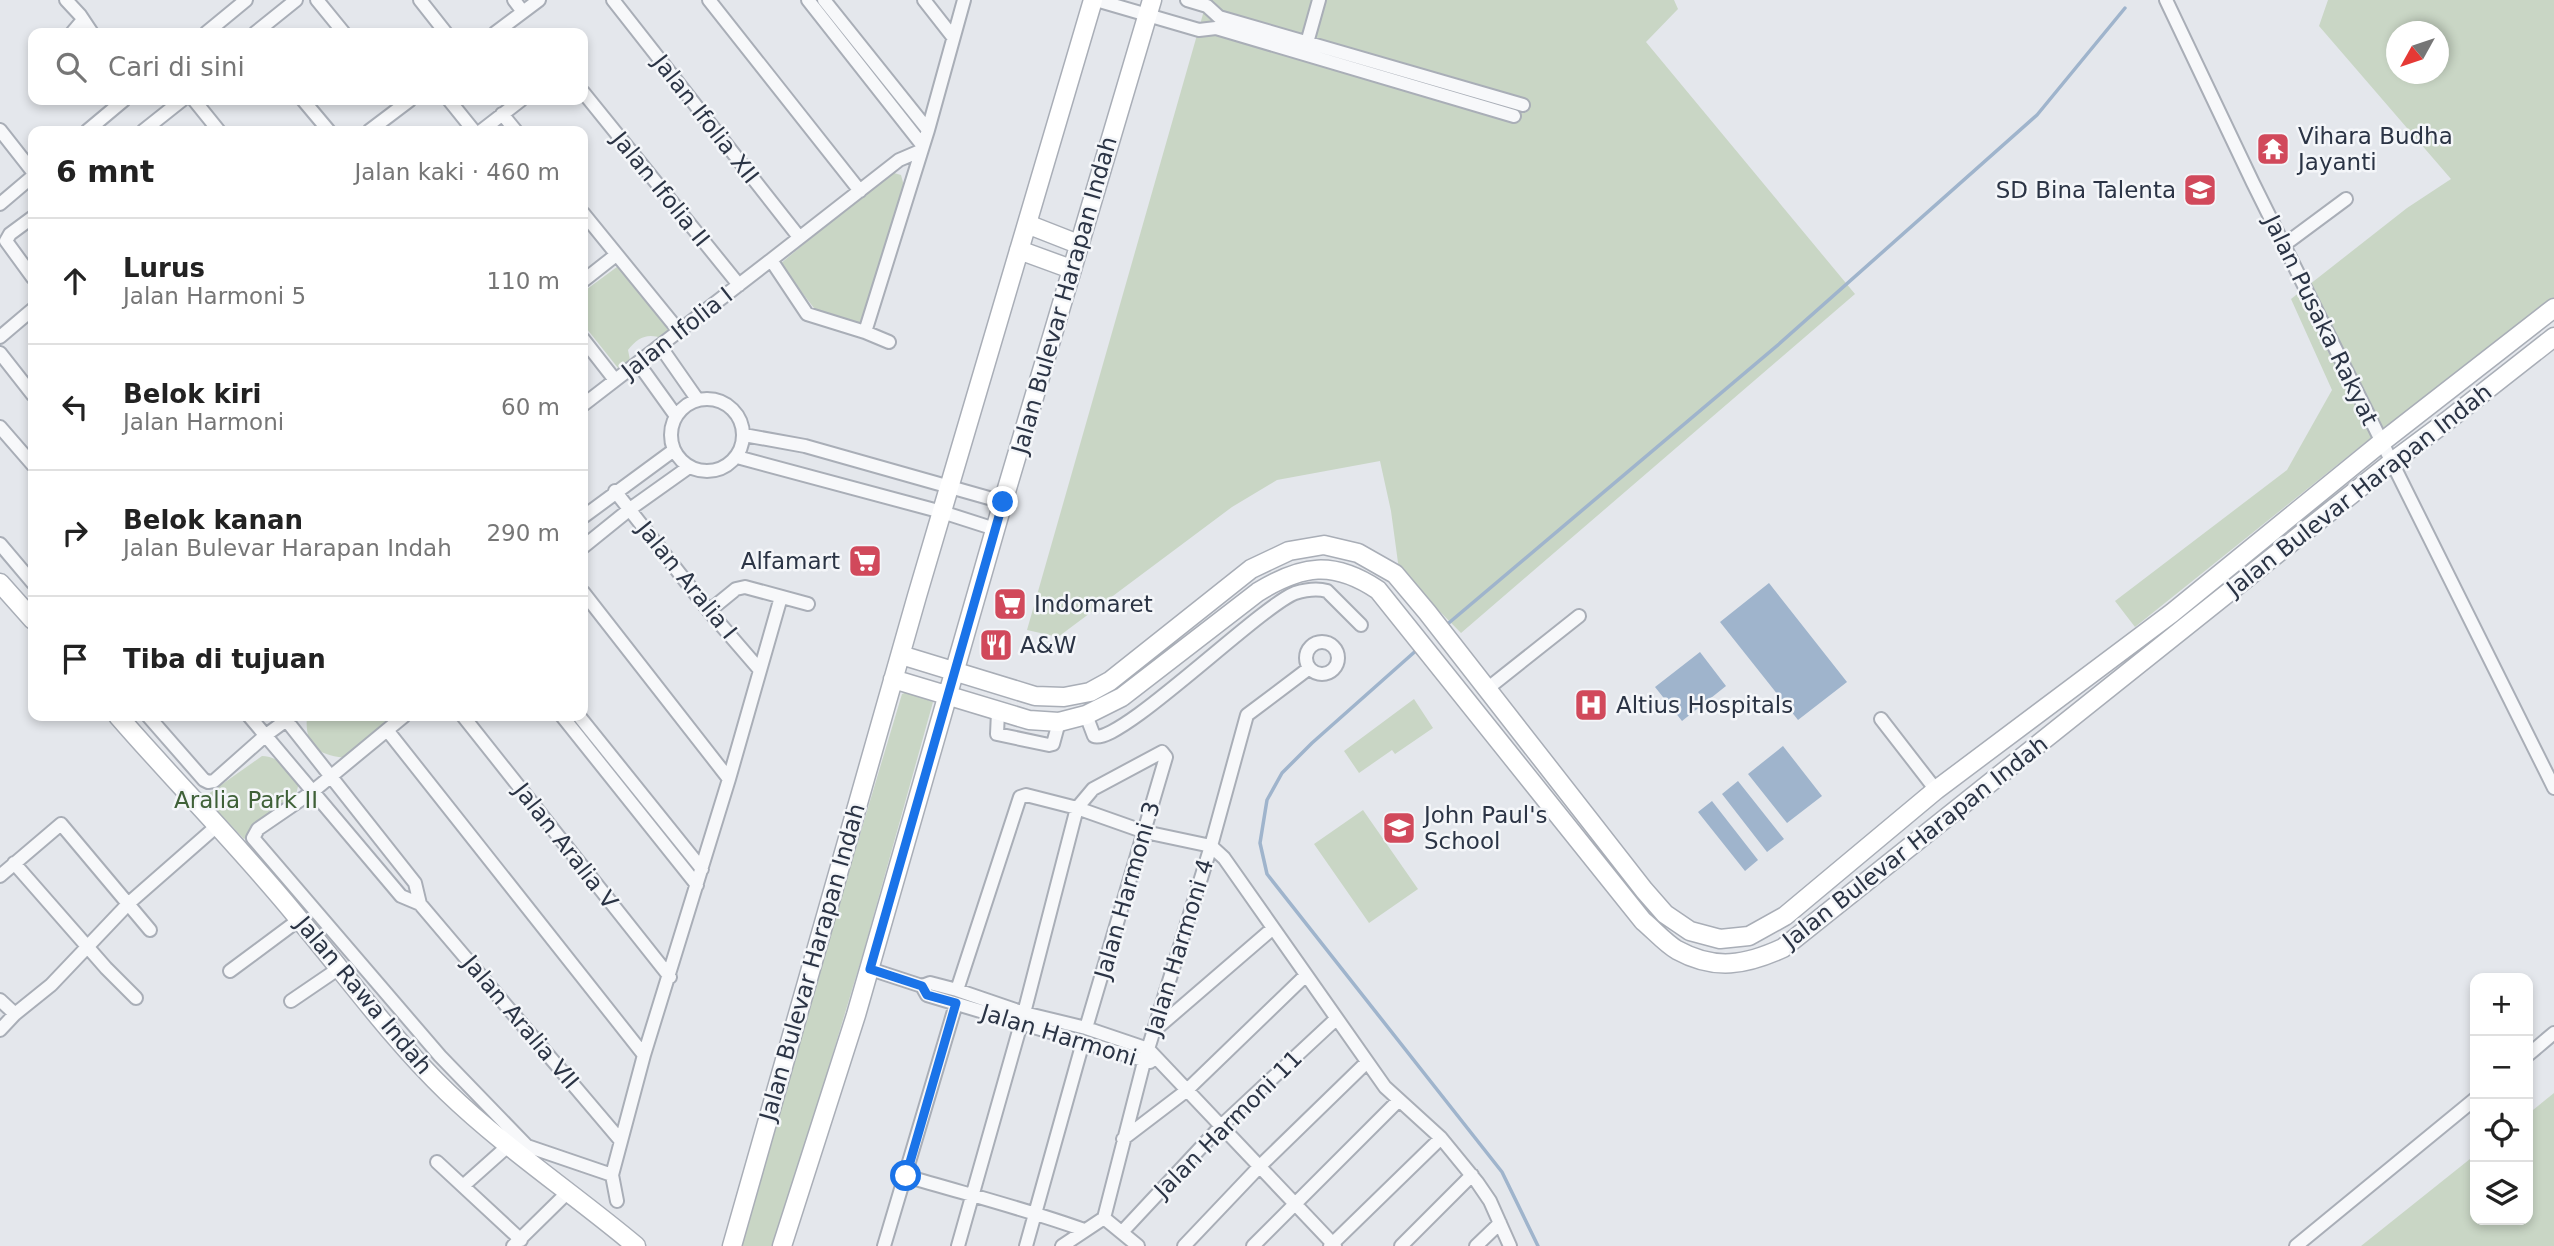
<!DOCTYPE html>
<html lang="id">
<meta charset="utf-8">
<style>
body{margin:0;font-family:"DejaVu Sans",sans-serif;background:#f6f6f6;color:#222}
.controls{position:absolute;right:21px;bottom:21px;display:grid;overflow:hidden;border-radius:14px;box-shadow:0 4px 10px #0003}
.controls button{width:63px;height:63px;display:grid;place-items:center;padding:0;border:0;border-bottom:2px solid #e0e0e0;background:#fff;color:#222;font:35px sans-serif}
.compass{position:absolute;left:2386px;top:21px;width:63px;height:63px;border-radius:50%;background:#fff;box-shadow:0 4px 10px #0003;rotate:230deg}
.stop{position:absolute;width:21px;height:21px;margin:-16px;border:5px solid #1a73e8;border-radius:50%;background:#fff}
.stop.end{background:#1a73e8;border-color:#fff;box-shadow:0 2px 7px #0008}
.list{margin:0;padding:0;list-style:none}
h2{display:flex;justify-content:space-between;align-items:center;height:91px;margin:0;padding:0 28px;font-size:30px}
h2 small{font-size:23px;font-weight:400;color:#767676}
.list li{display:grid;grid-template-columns:46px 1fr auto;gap:21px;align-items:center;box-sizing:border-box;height:126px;padding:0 28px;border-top:2px solid #e0e0e0}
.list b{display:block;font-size:26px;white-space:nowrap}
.list p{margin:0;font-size:23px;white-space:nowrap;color:#767676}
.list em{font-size:23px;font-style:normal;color:#767676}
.icon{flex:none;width:38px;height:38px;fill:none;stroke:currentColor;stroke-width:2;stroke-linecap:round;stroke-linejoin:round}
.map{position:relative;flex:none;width:2554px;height:1246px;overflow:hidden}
.search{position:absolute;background:#fff;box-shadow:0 4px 10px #0003;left:28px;top:28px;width:560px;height:77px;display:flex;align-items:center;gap:18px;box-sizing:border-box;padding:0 24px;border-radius:14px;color:#767676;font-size:26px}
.panel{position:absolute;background:#fff;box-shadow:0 4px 10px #0003;left:28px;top:126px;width:560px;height:595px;border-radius:14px}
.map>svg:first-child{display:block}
</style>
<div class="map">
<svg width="2554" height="1246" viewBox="0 0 2554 1246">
<rect width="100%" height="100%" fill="#e4e7ec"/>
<!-- green -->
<path fill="#c9d6c5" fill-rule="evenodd" d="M 1207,0 L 1674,0 L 1678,9 L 1646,42 L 1855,294 L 1461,633 L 1399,570 L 1391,511 L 1380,461 L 1277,480 L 1232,507 L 1058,637 L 1027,630 Z
M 2328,0 L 2554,0 L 2554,315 L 2372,437 L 2135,627 L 2115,601 L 2287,470 L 2332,390 L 2291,299 L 2407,208 L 2451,179 L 2319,26 ZM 2396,32 L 2438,32 L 2438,74 L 2396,74 Z
M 894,173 L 901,175 L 904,186 L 860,326 L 817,312 L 780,264 L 852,204 Z
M 621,264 L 674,329 L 662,338 C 647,333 638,337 628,350 L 630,360 L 618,368 L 583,324 L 583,292 Z
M 907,692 L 933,702 L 864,950 L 775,1246 L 740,1246 L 780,1102 L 902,694 Z
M 1414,699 L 1433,728 L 1395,754 L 1392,750 L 1359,773 L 1344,751 Z
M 307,716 L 396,716 L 348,758 C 319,756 304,747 307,716 Z
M 262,756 C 280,757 287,768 299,782 L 296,795 L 244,839 L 204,797 Z
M 1363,810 L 1418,889 L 1369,923 L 1314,844 Z
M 2554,1093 L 2554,1246 L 2361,1246 L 2475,1155 L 2475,1220 L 2528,1220 L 2528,1114 Z"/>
<!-- water -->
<path fill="#9fb4cc" d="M 1769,583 L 1847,682 L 1798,720 L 1720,622 Z
M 1700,652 L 1726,686 L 1682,721 L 1655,687 Z
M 1783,746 L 1822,796 L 1787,823 L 1748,774 Z
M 1738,781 L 1784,839 L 1767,852 L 1722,794 Z
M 1712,801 L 1758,860 L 1745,871 L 1698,812 Z"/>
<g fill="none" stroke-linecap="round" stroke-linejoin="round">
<!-- stream -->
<path stroke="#9fb4cc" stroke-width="3.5" d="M 1444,627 L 1779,344 L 2037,115 L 2125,8
M 1419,648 L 1312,743 L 1282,773 L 1267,800 L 1260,843 L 1267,874 L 1502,1172 L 1538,1246"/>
<defs>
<path id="street" d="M 66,0 L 80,15 L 92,33
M 317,0 L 344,33
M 420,0 L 446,33
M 514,0 L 523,12
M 613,0 L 799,237
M 709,0 L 860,191
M 808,0 L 923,146
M 824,0 L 928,130
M 924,0 L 953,37
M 1096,0 L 1199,30 L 1216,28 L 1514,116
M 1187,0 L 1207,6 L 1219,17 L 1523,105
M 2166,0 L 2253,183 L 2554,788
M 72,33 L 83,20
M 206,33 L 246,0
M 255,33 L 296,0
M 495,33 L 539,0
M 1305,50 L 1319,0
M 583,92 L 739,285
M 194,100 L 219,131
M 303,100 L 329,131
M 449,100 L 474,131
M 502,114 L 516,131
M 0,130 L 33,172
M 87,131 L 124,100
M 143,131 L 182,100
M 369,131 L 410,100
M 481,131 L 521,100
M 0,204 L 33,176
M 583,213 L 679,331
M 33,217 L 10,234 L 6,241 L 33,278
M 2284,245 L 2346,199
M 583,281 L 616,255
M 865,332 L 928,130 L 964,0
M 0,337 L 33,309
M 583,339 L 615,380
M 889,342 L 865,332 L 807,314 L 771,260 L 899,160 L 920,151
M 660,346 L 697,399
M 0,353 L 33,395
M 638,363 L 676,416
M671 435a36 36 0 1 1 72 0a36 36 0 1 1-72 0Z
M 583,405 L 771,260
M 0,427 L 33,465
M 744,435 L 805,446 L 1003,502
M 737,457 L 942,512 L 995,529
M 615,491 L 709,611 L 759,669
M 583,517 L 674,450
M 0,544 L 33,583
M 583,547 L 630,509 L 689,467
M 583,592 L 729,779
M 709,611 L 736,589 L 745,587 L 808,604
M1306 658a16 16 0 1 1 32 0a16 16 0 1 1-32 0Z
M 1487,689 L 1579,616
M 998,712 L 997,734 L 1049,745 L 1053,744 L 1059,722
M 1086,715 L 1094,736 C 1119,746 1258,608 1295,593 C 1305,590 1317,588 1327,591 L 1361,625
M 148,716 L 204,780 L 208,782 L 214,781 L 266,735 L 292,716
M 249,716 L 401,896 L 420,904
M 283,716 L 415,883 L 420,904 L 621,1141
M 404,716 L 312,792 L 258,829 L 253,838 L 440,1056 L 527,1146 L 612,1175
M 463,716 L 670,977
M 562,716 L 697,885
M 579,716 L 702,869
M 1881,719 L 1936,790
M 387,730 L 644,1055
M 14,863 L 106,968 L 136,998
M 0,876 L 61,824 L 150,930
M 870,969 L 922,986 L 930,983 L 957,990 L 1024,1013 L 1086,1028 L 1148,1049
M 230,971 L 300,919
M 922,986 L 927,995 L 1150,1062
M 957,990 L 1020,797 L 1026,795 L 1077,808 L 1145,832 L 1211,846 L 1224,858 L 1385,1087 L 1441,1138 L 1477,1182 L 1490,1201 L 1510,1246
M 0,1000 L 15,1014
M 291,1001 L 338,969
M 1156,1029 L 1272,929
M 0,1030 L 15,1014 L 51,985 L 129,903 L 218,825
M 1148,1049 L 1335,1246
M 2528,1055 L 2554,1033
M 1123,1139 L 1186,1091 L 1305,976
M 437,1162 L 521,1240
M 906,1176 C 966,1194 1026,1209 1084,1230
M 463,1186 L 509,1145
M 617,1201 L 612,1175 L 644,1055 L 729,779 L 781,597
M 1104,1218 L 1144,1062 L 1211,846 L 1247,715 L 1308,669
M 1104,1218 L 1138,1246
M 1123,1231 L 1221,1126 L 1336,1019
M 513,1246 L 568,1192
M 884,1246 L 956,1004
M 958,1246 L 1024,1013 L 1077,808 L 1093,789 L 1162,752 L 1166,757 L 1086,1028
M 1026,1246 L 1083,1042
M 1062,1246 L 1104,1218
M 1184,1246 L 1260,1166 L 1367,1062
M 1253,1246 L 1398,1101
M 1330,1246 L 1441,1138
M 1401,1246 L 1472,1175
M 1476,1246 L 1500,1223
M 2296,1246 L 2475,1099"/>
<path id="secondary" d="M 1027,224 L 1078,244
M 1019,250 L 1071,269
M 0,583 L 33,620
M 901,655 L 1035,696 L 1064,697 L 1090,692 L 1110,681 L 1251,569 L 1289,551 L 1324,545 L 1358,553 L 1395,574 L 1427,612 L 1644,890 L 1665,914 L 1690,931 L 1720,939 L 1749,936 L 1785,916 L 1936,790 L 2172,613 L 2382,442 L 2554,308
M 893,679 L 1029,720 L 1059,722 L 1086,715 L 1122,697 L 1258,592 C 1302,565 1333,560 1378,590 L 1643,921 C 1654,930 1665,943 1677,950 C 1715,971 1746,965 1783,948 L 2392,462 L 2447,421 L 2554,337
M 118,716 C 177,784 241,848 298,918 C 347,976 392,1039 447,1092 C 505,1148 574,1194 636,1246
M 732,1246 L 917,596 L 1093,0
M 782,1246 L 856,1015 L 1003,502 L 1152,0"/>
</defs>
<!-- street casing -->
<use href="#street" stroke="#a9aeb7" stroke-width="16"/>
<!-- secondary casing -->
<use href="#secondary" stroke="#a9aeb7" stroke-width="21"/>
<!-- street -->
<use href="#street" stroke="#f7f8fa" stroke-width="12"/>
<!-- secondary -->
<use href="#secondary" stroke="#fff" stroke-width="18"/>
</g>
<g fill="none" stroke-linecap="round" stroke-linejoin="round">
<!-- route -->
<path stroke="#1a73e8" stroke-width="9" d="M 906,1176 L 956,1003 L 927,995 L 922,986 L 870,969 L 1003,502"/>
</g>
<!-- icons -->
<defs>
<symbol id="temple-square" viewBox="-11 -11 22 22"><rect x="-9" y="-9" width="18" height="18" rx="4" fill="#d1495b" stroke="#f4f6f9"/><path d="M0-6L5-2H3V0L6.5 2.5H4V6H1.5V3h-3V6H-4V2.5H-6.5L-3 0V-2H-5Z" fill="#fff"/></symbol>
<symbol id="school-square" viewBox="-11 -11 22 22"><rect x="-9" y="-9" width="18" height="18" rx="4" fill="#d1495b" stroke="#f4f6f9"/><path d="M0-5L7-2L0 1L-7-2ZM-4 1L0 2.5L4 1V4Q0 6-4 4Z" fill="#fff"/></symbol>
<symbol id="supermarket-square" viewBox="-11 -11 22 22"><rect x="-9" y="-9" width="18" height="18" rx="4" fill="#d1495b" stroke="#f4f6f9"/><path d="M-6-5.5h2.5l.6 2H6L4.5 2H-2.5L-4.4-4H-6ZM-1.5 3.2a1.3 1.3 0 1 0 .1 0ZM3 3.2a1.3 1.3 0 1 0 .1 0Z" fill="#fff"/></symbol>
<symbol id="restaurant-square" viewBox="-11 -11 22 22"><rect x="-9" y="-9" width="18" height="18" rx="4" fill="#d1495b" stroke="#f4f6f9"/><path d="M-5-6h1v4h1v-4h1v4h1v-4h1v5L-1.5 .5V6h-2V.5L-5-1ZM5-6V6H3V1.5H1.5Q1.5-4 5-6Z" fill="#fff"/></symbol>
<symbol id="hospital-square" viewBox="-11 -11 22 22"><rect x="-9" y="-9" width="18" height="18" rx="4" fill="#d1495b" stroke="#f4f6f9"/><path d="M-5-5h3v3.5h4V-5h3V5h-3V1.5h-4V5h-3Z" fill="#fff"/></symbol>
</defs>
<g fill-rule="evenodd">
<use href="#temple-square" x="2254" y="130" width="38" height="38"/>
<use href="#school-square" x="2181" y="171" width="38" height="38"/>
<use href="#supermarket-square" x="846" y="542" width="38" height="38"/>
<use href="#supermarket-square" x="991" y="585" width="38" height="38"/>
<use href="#restaurant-square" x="977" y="626" width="38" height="38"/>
<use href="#hospital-square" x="1572" y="686" width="38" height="38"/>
<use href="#school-square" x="1380" y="809" width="38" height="38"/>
</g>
<g text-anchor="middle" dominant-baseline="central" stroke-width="5" stroke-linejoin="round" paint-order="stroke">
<!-- street labels -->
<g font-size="23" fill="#2b3445" stroke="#f4f6f9">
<text transform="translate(706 119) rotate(52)">Jalan Ifolia XII</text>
<text transform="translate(661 189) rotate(51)">Jalan Ifolia II</text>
<text transform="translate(1064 295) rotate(-74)">Jalan Bulevar Harapan Indah</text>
<text transform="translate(2321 320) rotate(64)">Jalan Pusaka Rakyat</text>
<text transform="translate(677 333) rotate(-38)">Jalan Ifolia I</text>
<text transform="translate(2359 490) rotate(-38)">Jalan Bulevar Harapan Indah</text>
<text transform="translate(687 580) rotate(51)">Jalan Aralia I</text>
<text transform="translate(1915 842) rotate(-38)">Jalan Bulevar Harapan Indah</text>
<text transform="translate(566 846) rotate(52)">Jalan Aralia V</text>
<text transform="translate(1127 890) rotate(-74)">Jalan Harmoni 3</text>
<text transform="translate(1179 947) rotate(-73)">Jalan Harmoni 4</text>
<text transform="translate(812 962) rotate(-74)">Jalan Bulevar Harapan Indah</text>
<text transform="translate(364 995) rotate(50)">Jalan Rawa Indah</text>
<text transform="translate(521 1022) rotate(50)">Jalan Aralia VII</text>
<text transform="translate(1059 1035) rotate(17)">Jalan Harmoni</text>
<text transform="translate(1228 1124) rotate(-45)">Jalan Harmoni 11</text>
</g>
<!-- poi labels -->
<g font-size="23" fill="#2b3445" stroke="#f4f6f9" text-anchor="start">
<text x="2298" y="136">Vihara Budha<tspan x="2298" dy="26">Jayanti</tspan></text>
<text x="2176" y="190" text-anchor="end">SD Bina Talenta</text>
<text x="840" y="561" text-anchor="end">Alfamart</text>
<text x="1034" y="604">Indomaret</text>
<text x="1020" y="645">A&amp;W</text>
<text x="1616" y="705">Altius Hospitals</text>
<text x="1424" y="815">John Paul's<tspan x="1424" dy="26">School</tspan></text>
</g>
<!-- park labels -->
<g font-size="23" fill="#3f6138" stroke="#f4f6f9">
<text x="246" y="800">Aralia Park II</text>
</g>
</g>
</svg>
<div class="controls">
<button>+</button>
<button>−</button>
<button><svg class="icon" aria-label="locate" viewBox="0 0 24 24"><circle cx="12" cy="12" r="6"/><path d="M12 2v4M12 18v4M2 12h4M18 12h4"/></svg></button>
<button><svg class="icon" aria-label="layers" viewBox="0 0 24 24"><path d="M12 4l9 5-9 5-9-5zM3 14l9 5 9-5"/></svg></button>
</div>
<svg class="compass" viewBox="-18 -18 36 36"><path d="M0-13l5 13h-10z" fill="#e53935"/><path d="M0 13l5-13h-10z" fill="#767676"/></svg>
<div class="stop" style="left:906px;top:1176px"></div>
<div class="stop end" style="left:1003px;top:502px"></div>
<div class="search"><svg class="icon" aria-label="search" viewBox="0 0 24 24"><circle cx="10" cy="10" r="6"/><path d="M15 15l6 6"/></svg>Cari di sini</div>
<section class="panel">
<h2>6 mnt<small>Jalan kaki · 460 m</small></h2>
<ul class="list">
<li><svg class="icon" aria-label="ahead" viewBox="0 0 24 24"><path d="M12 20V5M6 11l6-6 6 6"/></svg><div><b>Lurus</b><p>Jalan Harmoni 5</p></div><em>110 m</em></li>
<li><svg class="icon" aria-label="left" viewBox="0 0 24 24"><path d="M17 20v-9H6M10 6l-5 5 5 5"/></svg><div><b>Belok kiri</b><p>Jalan Harmoni</p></div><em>60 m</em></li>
<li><svg class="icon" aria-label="right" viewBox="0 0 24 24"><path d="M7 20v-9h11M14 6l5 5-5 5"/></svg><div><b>Belok kanan</b><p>Jalan Bulevar Harapan Indah</p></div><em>290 m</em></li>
<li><svg class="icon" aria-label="arrive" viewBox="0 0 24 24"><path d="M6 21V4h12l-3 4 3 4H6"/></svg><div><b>Tiba di tujuan</b></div></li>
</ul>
</section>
</div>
